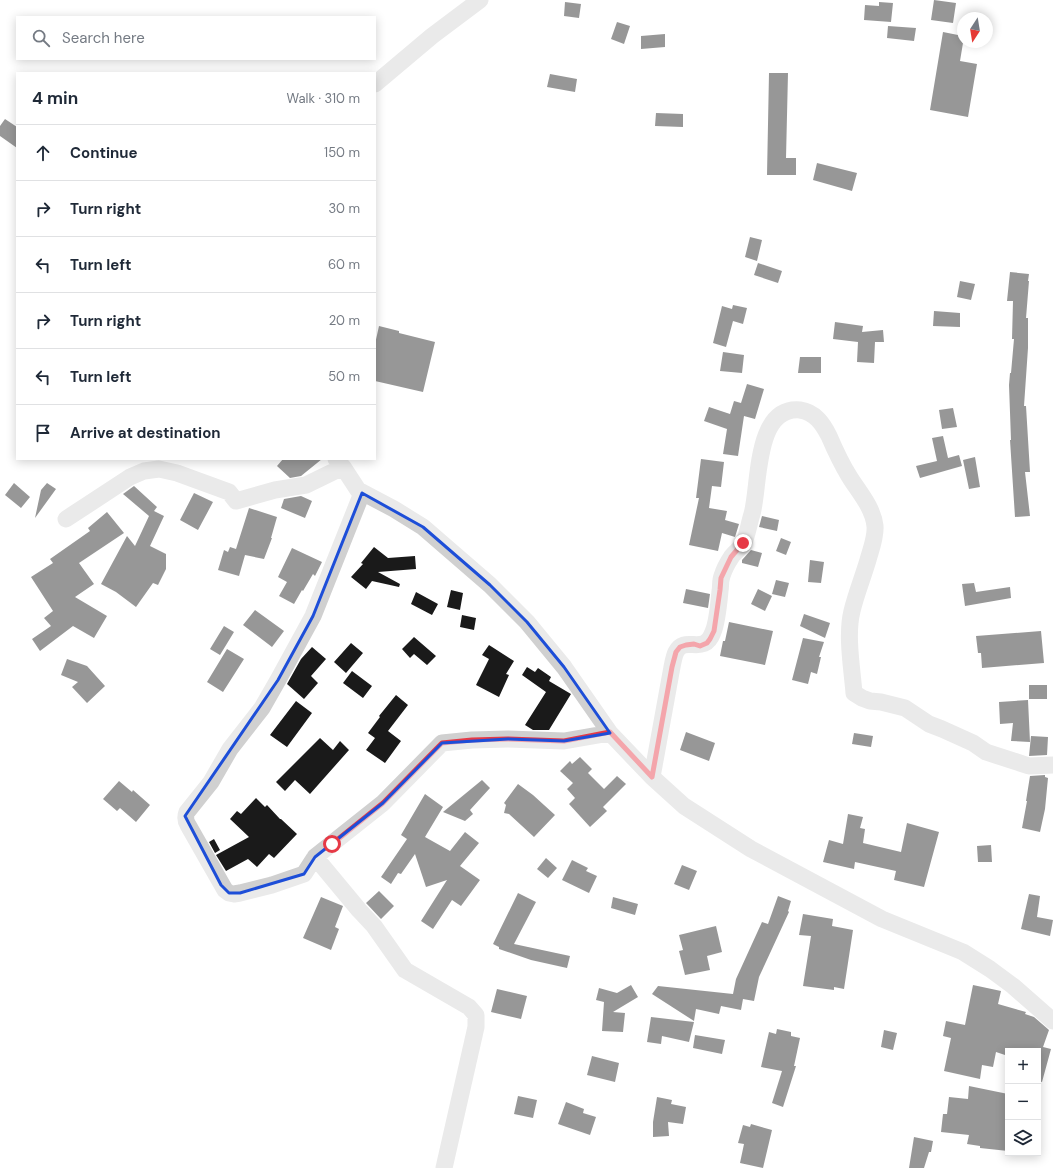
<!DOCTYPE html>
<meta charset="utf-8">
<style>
body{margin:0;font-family:"DM Sans",sans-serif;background:#f6f6f7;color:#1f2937}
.controls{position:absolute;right:12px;bottom:12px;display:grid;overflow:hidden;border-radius:0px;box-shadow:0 2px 10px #0003}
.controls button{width:36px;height:36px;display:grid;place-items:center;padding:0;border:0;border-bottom:1px solid #e0e1e3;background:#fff;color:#1f2937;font:20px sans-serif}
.compass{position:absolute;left:957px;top:12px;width:36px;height:36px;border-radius:50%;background:#fff;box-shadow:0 2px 10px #0003;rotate:192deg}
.stop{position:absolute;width:12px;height:12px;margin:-9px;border:3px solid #e63946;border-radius:50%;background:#fff}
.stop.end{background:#e63946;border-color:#fff;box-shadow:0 1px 4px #0008}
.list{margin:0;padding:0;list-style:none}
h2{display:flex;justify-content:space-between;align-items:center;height:52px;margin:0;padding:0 16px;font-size:17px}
h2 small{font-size:13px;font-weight:400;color:#747a83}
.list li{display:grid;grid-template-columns:26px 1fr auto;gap:12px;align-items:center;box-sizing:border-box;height:56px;padding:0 16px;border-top:1px solid #e0e1e3}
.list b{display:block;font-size:15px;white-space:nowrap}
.list em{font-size:13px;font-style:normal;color:#747a83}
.icon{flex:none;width:22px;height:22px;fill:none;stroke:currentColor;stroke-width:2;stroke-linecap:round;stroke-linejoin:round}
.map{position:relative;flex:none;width:1053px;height:1168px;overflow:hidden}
.search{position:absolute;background:#fff;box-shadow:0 2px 10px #0003;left:16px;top:16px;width:360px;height:44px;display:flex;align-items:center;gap:10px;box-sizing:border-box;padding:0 14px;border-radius:0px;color:#747a83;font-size:15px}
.panel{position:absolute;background:#fff;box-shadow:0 2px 10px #0003;left:16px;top:72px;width:360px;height:388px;border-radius:0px}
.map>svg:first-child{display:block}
</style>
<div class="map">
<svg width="1053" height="1168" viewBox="0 0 1053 1168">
<rect width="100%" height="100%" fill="#fff"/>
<!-- building -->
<path fill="#1a1a1a" d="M 934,0 L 956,3 L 953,23 L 931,20 Z
M 565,2 L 581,4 L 579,18 L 564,16 Z
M 879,2 L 893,3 L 891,22 L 864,20 L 865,5 L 879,6 Z
M 617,22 L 630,26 L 624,44 L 611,39 Z
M 888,26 L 916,28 L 914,41 L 887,38 Z
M 943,32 L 963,36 L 963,43 L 960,61 L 977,64 L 968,117 L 930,110 Z
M 665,34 L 665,47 L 641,49 L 641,36 Z
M 769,73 L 788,73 L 786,158 L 796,158 L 796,175 L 767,175 Z
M 550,74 L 577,79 L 575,92 L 547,87 Z
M 656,113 L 683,114 L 683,127 L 655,126 Z
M 5,119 L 17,127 L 17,148 L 0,136 L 0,126 Z
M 817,163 L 857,173 L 852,191 L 813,180 Z
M 750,237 L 762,240 L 757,261 L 745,257 Z
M 758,263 L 782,271 L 778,283 L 754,275 Z
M 1010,272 L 1029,274 L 1028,281 L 1029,281 L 1026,318 L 1028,318 L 1028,348 L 1024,406 L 1026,406 L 1030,472 L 1025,472 L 1030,516 L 1015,517 L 1010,440 L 1011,440 L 1009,385 L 1010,373 L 1011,373 L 1014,339 L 1012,339 L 1013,301 L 1007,301 Z
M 960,281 L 975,284 L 971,300 L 957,297 Z
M 733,305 L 747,308 L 743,324 L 733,321 L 726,347 L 713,343 L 722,306 L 732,309 Z
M 934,311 L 960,313 L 960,327 L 933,326 Z
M 835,322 L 863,326 L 862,332 L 883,330 L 884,342 L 875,342 L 874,363 L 857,362 L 858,342 L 833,339 Z
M 379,326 L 399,331 L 399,333 L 435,342 L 423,392 L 375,381 L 375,344 Z
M 723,352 L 744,355 L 742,373 L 720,371 Z
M 800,357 L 821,357 L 821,373 L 798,373 Z
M 747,384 L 764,389 L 755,419 L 744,416 L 738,456 L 723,454 L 727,429 L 704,421 L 709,407 L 730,414 L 734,401 L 741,403 Z
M 953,408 L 957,427 L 942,429 L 939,410 Z
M 943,436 L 948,458 L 959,455 L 962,466 L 920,478 L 916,466 L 937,461 L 932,438 Z
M 975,457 L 980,487 L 969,489 L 963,460 Z
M 283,459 L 322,459 L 301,476 L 290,478 L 277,466 Z
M 701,459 L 724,462 L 721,487 L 712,486 L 709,508 L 727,511 L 725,520 L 739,524 L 735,537 L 722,533 L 718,551 L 689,545 L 699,498 L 696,498 Z
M 14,483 L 30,497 L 21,508 L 5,495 Z
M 47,483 L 56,489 L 35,518 L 41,490 Z
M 134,486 L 157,507 L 154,511 L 164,516 L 150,546 L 166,554 L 166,569 L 158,585 L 153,583 L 136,607 L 116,592 L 101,584 L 127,536 L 135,546 L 149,516 L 123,494 Z
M 194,493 L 213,502 L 198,530 L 180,520 Z
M 301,496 L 312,501 L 305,518 L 281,508 L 284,499 Z
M 249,508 L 277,517 L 271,538 L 272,538 L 264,559 L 245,555 L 239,576 L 218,570 L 224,550 L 228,552 L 230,547 L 236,549 Z
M 107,512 L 124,533 L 79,563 L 94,584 L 75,597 L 107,616 L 94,638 L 73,626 L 40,651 L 32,639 L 51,626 L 44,618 L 53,611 L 31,577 L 53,563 L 50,559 L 90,531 L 88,528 Z
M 762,516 L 779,520 L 777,531 L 759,527 Z
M 781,538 L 791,542 L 786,555 L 776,551 Z
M 374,547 L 388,558 L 415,556 L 416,569 L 378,572 L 400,584 L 399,587 L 372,581 L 366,589 L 351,577 L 363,564 L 361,563 Z
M 292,548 L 322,562 L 315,576 L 313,574 L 303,591 L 302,590 L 294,604 L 279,596 L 287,582 L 278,577 Z
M 751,550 L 762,553 L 758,567 L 742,563 L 742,560 Z
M 810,560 L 824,562 L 821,583 L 808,582 Z
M 776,580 L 789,583 L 785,597 L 772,594 Z
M 974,583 L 976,592 L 1010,587 L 1011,598 L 965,606 L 962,584 Z
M 686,589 L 710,594 L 708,608 L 683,603 Z
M 758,589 L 772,596 L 765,611 L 751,604 Z
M 451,590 L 463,593 L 460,610 L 447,607 Z
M 416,592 L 438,604 L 432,615 L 411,604 Z
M 255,610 L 284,631 L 272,647 L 243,625 Z
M 804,614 L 830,623 L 825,638 L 800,626 Z
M 462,615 L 476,618 L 474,630 L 460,627 Z
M 729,622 L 773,631 L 765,665 L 720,656 L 723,641 L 725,641 Z
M 224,626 L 234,632 L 220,655 L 210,649 Z
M 1041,631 L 1044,663 L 982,668 L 981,653 L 978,653 L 976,636 Z
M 414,637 L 436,656 L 427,665 L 414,654 L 410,658 L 402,649 Z
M 803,638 L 824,642 L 819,657 L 821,657 L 817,674 L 811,672 L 808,684 L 792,680 Z
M 351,643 L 363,653 L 346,673 L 334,662 Z
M 489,645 L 514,661 L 506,674 L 509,675 L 499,697 L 476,685 L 489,659 L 482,655 Z
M 312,647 L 326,659 L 311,676 L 318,683 L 304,699 L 287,684 L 301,659 Z
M 227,649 L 244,659 L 223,692 L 207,682 Z
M 67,659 L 87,666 L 105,686 L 87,703 L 72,687 L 78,682 L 61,675 Z
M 527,667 L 535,672 L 538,668 L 551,677 L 549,681 L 571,694 L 549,730 L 533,730 L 525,725 L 546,692 L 522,675 Z
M 352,671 L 372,686 L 363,698 L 343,683 Z
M 1029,685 L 1047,685 L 1047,699 L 1029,699 Z
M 396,695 L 408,705 L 388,731 L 401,741 L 385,763 L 366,750 L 375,738 L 368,733 L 380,717 L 379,716 Z
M 1028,700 L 1030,742 L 1011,741 L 1013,723 L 1000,724 L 999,702 Z
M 296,701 L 312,713 L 287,747 L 270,735 Z
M 686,732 L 715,743 L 709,761 L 680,750 Z
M 854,733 L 873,736 L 871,747 L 852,744 Z
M 1031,736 L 1048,737 L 1047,755 L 1029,756 Z
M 320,738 L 333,750 L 340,741 L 349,750 L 310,794 L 295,780 L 285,791 L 276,782 Z
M 580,757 L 592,769 L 588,773 L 604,789 L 617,776 L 626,784 L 603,807 L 607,811 L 590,827 L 569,804 L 575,798 L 567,789 L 573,783 L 560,771 L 570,761 L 572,764 Z
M 1045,775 L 1045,777 L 1048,778 L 1045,809 L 1040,832 L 1022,828 L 1027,801 L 1026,801 L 1030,776 Z
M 482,780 L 490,788 L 470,810 L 473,814 L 465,821 L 443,812 Z
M 119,781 L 132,792 L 133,790 L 150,805 L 136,822 L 120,808 L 117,811 L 103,799 Z
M 518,784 L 533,795 L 555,815 L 534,837 L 509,814 L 504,813 L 506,805 L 504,803 Z
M 425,794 L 443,807 L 425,837 L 450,851 L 465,832 L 479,843 L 460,866 L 480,880 L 461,906 L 452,900 L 433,929 L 421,921 L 447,880 L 426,887 L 415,854 L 401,874 L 398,873 L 391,884 L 381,877 L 407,839 L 401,835 Z
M 256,798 L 265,807 L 267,805 L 280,819 L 281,819 L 297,834 L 274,858 L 269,854 L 257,867 L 248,859 L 226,871 L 216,855 L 249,837 L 230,819 L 237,811 L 241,814 Z
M 848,814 L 863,817 L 860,828 L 865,829 L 863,843 L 901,852 L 907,823 L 939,832 L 924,887 L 894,880 L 896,871 L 855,862 L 854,869 L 823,862 L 829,840 L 843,844 Z
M 214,839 L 220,850 L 215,853 L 209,842 Z
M 991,845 L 992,862 L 978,862 L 977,846 Z
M 546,858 L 557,868 L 548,878 L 537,869 Z
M 572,860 L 588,868 L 586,871 L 597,876 L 589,893 L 562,880 Z
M 682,865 L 697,871 L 689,890 L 674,884 Z
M 379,891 L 394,906 L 381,919 L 366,903 Z
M 518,893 L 536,902 L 514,944 L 570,956 L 567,968 L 531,960 L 499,949 L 499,947 L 493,944 Z
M 1029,894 L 1040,896 L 1037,917 L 1053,920 L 1050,936 L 1021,929 Z
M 778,896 L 791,901 L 788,911 L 789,912 L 759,977 L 754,1001 L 743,999 L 741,1010 L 721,1006 L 719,1014 L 696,1009 L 694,1021 L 652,994 L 658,986 L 733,994 L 736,979 L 762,922 L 768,924 Z
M 321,897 L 343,906 L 335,927 L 339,929 L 331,950 L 303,938 Z
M 613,897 L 638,904 L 635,915 L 611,908 Z
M 803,914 L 833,919 L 832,926 L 853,930 L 844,989 L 834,987 L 834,990 L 803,986 L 811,936 L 799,935 Z
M 716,926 L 722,952 L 707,956 L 710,970 L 685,975 L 679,951 L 683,950 L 679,935 Z
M 631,985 L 638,997 L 613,1012 L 625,1013 L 623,1032 L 602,1031 L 604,1002 L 596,1000 L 599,988 L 617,993 Z
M 973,985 L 1001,991 L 998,1004 L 1026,1012 L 1025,1014 L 1034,1017 L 1049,1030 L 1043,1047 L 1051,1049 L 1042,1082 L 1038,1081 L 1038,1051 L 1008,1051 L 1008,1056 L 996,1052 L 993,1067 L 982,1065 L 980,1079 L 944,1071 L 951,1038 L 943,1036 L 946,1021 L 965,1025 Z
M 497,989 L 527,996 L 521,1019 L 491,1012 Z
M 651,1017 L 694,1022 L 689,1042 L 662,1036 L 661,1044 L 647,1042 Z
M 777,1029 L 791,1032 L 791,1036 L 800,1038 L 794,1066 L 796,1066 L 783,1107 L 772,1103 L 782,1071 L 761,1067 L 769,1032 L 776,1034 Z
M 884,1030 L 897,1033 L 893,1050 L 881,1047 Z
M 695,1035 L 725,1040 L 722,1054 L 693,1048 Z
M 592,1056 L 619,1063 L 615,1082 L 587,1075 Z
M 969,1086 L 1008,1094 L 1008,1151 L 980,1148 L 980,1146 L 967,1144 L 969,1135 L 941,1132 L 943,1114 L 947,1114 L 949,1097 L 968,1099 Z
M 518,1096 L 537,1100 L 533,1118 L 514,1114 Z
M 657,1097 L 672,1100 L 671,1104 L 686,1107 L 683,1124 L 668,1122 L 669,1136 L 653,1137 L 653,1122 Z
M 566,1102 L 584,1109 L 583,1113 L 596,1117 L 590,1135 L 558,1124 Z
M 751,1124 L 772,1130 L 763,1168 L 740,1163 L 744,1144 L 738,1143 L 743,1125 L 750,1127 Z
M 914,1137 L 933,1141 L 931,1152 L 929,1152 L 924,1168 L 909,1168 Z"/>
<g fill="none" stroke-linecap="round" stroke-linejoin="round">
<!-- minor -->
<path stroke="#d0d0d0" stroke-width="17" d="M 375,84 L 432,36 L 480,0
M 336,459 L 343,467 L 358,490 L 394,509 L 423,527 L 490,585 L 527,622 L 564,667 L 610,733 L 652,777 L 684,806 L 751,849 L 882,919 L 963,952 L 990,969 L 1013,986 L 1053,1021
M 362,493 L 313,616 L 278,680 L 262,708 L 230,749 L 211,782 L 187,812 C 185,817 185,820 188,825 L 225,890 L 229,893 L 234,894 L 240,893 L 272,885 L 304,874 L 315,857 L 383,803 L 442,743 L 472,740 L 508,739 L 564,741 L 610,733
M 66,519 L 130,477 L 144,471 L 159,469 L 177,473 L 229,492 L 236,501 L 275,490 L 306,485 L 343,467
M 652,777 L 672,667 C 673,662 674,656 676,652 C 685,634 704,657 713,632 C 717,623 719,602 720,591 C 721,586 720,581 722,576 C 724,569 728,562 732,556 C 735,552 740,549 743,544 C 747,538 749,523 752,514 C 760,486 754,406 800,410 C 815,412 823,424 829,436 C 835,450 841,463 849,476 C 858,491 873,507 875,526 C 876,537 871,549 868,560 C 863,577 856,594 852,611 C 846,635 852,668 854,693 L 862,698 L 870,701 L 881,702 L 905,708 L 929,724 L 942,729 L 973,743 L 986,752 L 1029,766 L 1053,765
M 315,857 L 359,910 L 374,926 L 405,970 L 469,1007 L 476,1015 L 476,1027 L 444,1168"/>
</g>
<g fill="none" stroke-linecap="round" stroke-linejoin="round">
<!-- route -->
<path stroke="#e63946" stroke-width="5" d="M 332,844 L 383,803 L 442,743 L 472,740 L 508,739 L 564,741 L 610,732 L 652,777 L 672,667 L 676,652 L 680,647 L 686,645 L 694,644 L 700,646 L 707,643 L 710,639 L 714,631 L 720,590 L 721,578 L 731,557 L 743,543"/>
</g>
<!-- marked area -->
<path d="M0 0H1053V1168H0ZM 362,493 L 423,527 L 490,585 L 527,622 L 564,667 L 610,733 L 564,741 L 508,739 L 442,743 L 383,803 L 315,857 L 304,874 L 240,893 L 229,893 L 221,885 L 185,816 L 278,680 L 313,616 Z" fill="#fff" fill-opacity=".55" fill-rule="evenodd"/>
<path fill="none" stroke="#1d4ed8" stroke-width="3" stroke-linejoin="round" d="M 362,493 L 423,527 L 490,585 L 527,622 L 564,667 L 610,733 L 564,741 L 508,739 L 442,743 L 383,803 L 315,857 L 304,874 L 240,893 L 229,893 L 221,885 L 185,816 L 278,680 L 313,616 Z"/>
</svg>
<div class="controls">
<button>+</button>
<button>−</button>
<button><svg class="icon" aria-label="layers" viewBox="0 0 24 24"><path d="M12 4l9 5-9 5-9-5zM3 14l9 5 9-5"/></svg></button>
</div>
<svg class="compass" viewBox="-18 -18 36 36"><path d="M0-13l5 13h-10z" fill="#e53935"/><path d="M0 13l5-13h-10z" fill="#747a83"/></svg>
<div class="stop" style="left:332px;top:844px"></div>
<div class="stop end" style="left:743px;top:543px"></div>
<div class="search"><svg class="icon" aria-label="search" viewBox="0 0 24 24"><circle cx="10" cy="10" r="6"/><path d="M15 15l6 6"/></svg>Search here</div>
<section class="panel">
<h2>4 min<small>Walk · 310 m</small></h2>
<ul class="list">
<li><svg class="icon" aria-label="ahead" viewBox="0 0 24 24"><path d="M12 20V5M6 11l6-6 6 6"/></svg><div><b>Continue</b></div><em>150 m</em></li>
<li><svg class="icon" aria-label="right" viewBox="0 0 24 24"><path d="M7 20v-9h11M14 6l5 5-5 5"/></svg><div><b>Turn right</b></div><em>30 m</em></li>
<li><svg class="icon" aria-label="left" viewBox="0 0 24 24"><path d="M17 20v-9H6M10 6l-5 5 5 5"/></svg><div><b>Turn left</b></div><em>60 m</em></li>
<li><svg class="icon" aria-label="right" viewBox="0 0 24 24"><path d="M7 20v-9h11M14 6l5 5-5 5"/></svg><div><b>Turn right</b></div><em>20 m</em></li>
<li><svg class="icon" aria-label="left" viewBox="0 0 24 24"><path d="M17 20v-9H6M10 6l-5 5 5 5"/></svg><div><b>Turn left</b></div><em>50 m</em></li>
<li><svg class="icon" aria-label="arrive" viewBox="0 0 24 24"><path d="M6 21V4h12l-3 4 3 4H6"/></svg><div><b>Arrive at destination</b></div></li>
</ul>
</section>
</div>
